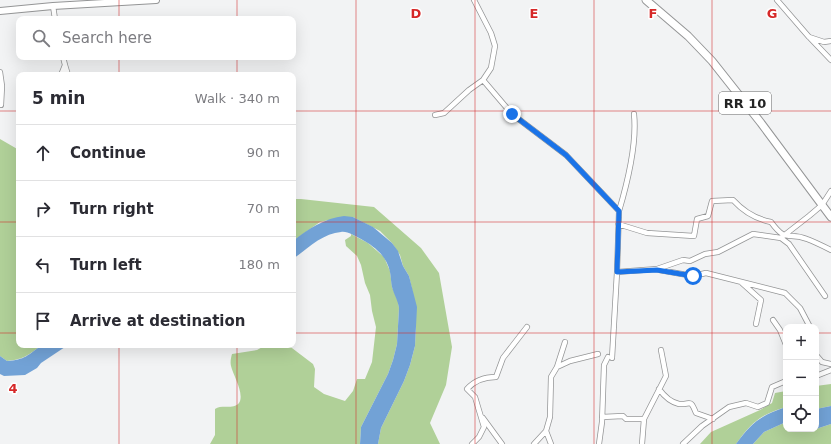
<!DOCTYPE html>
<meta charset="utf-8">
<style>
body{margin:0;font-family:"DejaVu Sans",sans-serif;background:#f2f2f3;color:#2b2b33}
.controls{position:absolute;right:12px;bottom:12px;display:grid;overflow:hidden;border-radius:8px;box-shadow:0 4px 16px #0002}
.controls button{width:36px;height:36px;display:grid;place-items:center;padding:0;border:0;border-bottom:1px solid #e1e1e2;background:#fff;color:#2b2b33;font:20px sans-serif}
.stop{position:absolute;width:12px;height:12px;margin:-9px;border:3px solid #1a73e8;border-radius:50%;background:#fff}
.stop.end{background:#1a73e8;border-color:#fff;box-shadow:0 1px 4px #0008}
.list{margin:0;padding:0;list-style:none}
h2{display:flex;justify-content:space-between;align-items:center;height:52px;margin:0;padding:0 16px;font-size:17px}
h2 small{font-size:13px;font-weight:400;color:#7c7c81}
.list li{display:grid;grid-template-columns:26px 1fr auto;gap:12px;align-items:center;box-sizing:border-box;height:56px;padding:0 16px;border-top:1px solid #e1e1e2}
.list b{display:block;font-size:15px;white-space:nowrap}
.list em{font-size:13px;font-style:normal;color:#7c7c81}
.icon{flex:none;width:22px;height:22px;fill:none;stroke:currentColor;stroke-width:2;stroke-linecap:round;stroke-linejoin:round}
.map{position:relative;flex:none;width:831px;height:444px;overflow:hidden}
.search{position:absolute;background:#fff;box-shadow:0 4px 16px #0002;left:16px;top:16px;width:280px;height:44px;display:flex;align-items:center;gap:10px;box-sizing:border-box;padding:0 14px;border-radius:8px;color:#7c7c81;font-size:15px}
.panel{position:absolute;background:#fff;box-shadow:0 4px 16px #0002;left:16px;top:72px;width:280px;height:276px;border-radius:8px}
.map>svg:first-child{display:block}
</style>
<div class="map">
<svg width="831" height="444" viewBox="0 0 831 444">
<rect width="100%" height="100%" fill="#f2f3f4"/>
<!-- green -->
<path fill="#b0d098" d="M 0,139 L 19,150 L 19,345 L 42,345 C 28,355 25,359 7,361 L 0,356 Z
M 293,199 L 301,199 L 374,207 L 421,248 L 439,273 L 452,347 L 446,385 L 430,423 L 440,444 L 378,444 L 381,428 L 404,381 L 410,365 L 415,346 L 416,323 L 412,289 L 409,276 L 403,266 L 400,255 L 392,243 L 380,231 L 353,217 L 329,220 L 320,222 L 293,241 Z
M 351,234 L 368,243 L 384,257 L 390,271 L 392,287 L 398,301 L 399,308 L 397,344 L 393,360 L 388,374 L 361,427 L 360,444 L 210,444 L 215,435 L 215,409 C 222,404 233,410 239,403 C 245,394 233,375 231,366 C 230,362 231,358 232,354 L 257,350 L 266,345 L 288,345 L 313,364 L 315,369 L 314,387 L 324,394 L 345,401 L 353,391 L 357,379 L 365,379 L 372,362 L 376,327 L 372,311 L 370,295 L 365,283 L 361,265 L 357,256 L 346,246 L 345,240 L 351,236 Z
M 831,384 L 831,406 L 816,409 L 816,386 Z
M 786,391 L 786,407 C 760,415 752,422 736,444 L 700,444 L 711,432 L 760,410 L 772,403 L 775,393 Z
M 786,422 L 786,429 L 813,430 L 831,424 L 831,444 L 753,444 L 764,432 Z"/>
<!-- water -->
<path fill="#72a2d6" d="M 344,216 L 353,217 L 373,227 L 392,243 L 398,251 L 403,266 L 409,276 L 417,307 L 415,346 L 410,365 L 404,381 L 381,428 L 378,444 L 360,444 L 361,427 L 388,374 L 393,360 L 397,344 L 399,308 C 398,300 394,295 392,287 C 391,283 391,277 390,272 C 387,256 374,246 361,239 C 354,236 348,231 341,232 C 323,233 307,249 293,259 L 293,241 C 308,229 325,218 344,216 Z
M 42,345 L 68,345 L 41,363 L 37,368 L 25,375 L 4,376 L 0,374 L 0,356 L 7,361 C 25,360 28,355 42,345 Z
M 831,406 L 831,424 L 816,429 L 816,409 Z
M 786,407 L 786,422 L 764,432 L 753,444 L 736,444 C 751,423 761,415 786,407 Z"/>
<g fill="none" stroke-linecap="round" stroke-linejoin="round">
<defs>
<path id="street" d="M 777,0 L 809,37 L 824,42 L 831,41
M 53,6 L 55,19
M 810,38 L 831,60
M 65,65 L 68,75
M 0,72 L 2,86 L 1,105
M 61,75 L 65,65 L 63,57
M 483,80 L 512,114 L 566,155 L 619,211 L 617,272 L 612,358
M 435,115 L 444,113 L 469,90 L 483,80 L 491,68 L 495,46 L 491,33 L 474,0
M 619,211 C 627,184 637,142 634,114
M 618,224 L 647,233 L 694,236 L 697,219 L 708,216 L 712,201 L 733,200 C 743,211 756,219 771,222 C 787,244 788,231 807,239 C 815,242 823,246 831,250
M 782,237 L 809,216 L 822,205 L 831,191
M 659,270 L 693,276 L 706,273 L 785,293 L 800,308 L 810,327
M 617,272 L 657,269 L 683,260 L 690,261 L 705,254 L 718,252 L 753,234 L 781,238 L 789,244 L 825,296
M 742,283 L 761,300 L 756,324
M 773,320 L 780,330 L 786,345
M 816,355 L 822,362 L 831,364
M 557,367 L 570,361 L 598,354
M 816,376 L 831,370
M 659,389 C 664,396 670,402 679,404 C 691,405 690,398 696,413 L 713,419
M 602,417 L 623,416 L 626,419 L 644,419
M 483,418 L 502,444
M 546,431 L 551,444
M 472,444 L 479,437 L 484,427 L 475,397 L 467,389 C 475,380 484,377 496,377 L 503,358 L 527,327
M 534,444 L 546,431 L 550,417 L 551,377 L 557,367 L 565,342
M 599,444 L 602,422 L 604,365 L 608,357
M 642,444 L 644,419 L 666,376 L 661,350
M 683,444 L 702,426 L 729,407 L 746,403 L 758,407 L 767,403 L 772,387 L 786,381"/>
<path id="secondary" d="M 0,11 L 53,6 L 156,0"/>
<path id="primary" d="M 646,0 L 688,36 L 712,61 L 761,123 L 831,217"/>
</defs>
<!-- street casing -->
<use href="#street" stroke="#949596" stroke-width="6"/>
<!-- secondary casing -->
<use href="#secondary" stroke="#949596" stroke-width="8"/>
<!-- primary casing -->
<use href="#primary" stroke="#949596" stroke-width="9"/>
<!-- street -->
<use href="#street" stroke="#fff" stroke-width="4.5"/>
<!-- secondary -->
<use href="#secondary" stroke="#fff" stroke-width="6"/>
<!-- primary -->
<use href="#primary" stroke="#fff" stroke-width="7"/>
</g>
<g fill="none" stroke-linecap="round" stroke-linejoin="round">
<!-- route -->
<path stroke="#1a73e8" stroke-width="5" d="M 512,114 L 566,155 L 619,211 L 617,272 L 657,270 L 693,276"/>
</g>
<!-- grid -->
<path fill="none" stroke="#d62828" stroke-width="1" stroke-opacity="0.55" d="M 119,0 L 119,19M 237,0 L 237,19M 356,0 L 356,444M 475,0 L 475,444M 594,0 L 594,444M 712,0 L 712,444M 119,57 L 119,75M 237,57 L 237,75M 0,111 L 19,111M 293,111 L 831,111M 0,222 L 19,222M 293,222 L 831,222M 0,333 L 19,333M 293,333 L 786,333M 816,333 L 831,333M 119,345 L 119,444M 237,345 L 237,444"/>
<g text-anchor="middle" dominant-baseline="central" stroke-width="3" stroke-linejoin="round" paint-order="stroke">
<!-- shield labels -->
<rect fill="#fff" stroke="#666" stroke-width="1" x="719" y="92" width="52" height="22" rx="3"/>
<g font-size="13" font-weight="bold" fill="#242424">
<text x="745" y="103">RR 10</text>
</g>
</g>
<g font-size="13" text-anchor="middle" font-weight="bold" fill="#d62828" stroke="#fff" stroke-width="3" stroke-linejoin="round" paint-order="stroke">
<text x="416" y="18">D</text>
<text x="534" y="18">E</text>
<text x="653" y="18">F</text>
<text x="772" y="18">G</text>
<text x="13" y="393">4</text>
</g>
</svg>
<div class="controls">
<button>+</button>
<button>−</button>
<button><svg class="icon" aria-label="locate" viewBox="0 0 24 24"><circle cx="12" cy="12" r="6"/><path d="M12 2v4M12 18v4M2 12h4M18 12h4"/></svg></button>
</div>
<div class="stop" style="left:693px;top:276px"></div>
<div class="stop end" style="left:512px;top:114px"></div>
<div class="search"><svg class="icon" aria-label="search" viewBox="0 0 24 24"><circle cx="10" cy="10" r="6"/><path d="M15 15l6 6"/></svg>Search here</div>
<section class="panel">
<h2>5 min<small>Walk · 340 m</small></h2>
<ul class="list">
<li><svg class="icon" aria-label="ahead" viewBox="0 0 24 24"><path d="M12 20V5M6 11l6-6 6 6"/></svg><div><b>Continue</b></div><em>90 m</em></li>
<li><svg class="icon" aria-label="right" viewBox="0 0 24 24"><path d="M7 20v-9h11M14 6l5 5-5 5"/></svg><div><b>Turn right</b></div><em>70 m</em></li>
<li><svg class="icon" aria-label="left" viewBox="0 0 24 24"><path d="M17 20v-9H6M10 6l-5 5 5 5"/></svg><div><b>Turn left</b></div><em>180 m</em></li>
<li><svg class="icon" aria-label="arrive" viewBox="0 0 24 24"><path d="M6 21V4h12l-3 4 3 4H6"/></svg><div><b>Arrive at destination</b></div></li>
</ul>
</section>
</div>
